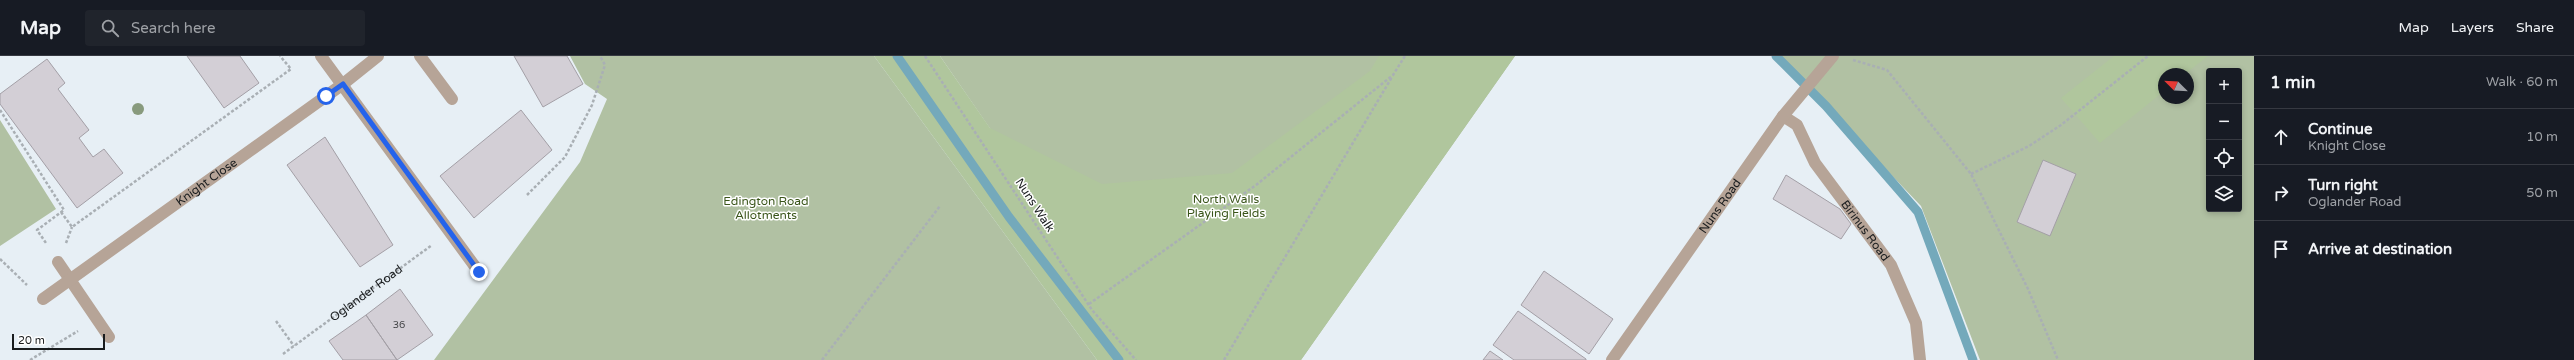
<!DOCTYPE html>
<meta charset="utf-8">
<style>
body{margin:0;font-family:"Varela Round",sans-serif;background:#20242c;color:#f1f3f6}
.controls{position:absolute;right:12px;top:12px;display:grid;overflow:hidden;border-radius:4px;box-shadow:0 2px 6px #0003}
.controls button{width:36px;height:36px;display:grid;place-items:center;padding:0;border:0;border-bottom:1px solid #363941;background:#171b24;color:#f1f3f6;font:20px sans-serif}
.compass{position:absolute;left:2158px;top:12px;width:36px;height:36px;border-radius:50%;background:#171b24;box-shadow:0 2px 6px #0003;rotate:294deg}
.scale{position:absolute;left:12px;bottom:10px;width:93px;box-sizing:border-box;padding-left:4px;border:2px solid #191c1e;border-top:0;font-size:11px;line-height:14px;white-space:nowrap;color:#191c1e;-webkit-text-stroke:3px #fff;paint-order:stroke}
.stop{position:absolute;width:12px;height:12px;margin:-9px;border:3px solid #2563eb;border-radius:50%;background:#fff}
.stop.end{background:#2563eb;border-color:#fff;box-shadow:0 1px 4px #0008}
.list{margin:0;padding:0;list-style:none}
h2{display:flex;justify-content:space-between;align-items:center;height:52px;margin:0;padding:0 16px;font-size:17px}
h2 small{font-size:13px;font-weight:400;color:#9ea1a6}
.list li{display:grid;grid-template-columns:26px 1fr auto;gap:12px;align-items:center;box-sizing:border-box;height:56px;padding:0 16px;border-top:1px solid #363941}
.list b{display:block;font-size:15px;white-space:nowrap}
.list p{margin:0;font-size:13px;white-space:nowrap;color:#9ea1a6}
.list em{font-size:13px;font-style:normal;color:#9ea1a6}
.icon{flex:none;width:22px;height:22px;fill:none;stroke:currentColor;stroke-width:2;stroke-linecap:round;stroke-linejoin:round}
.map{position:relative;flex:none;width:2254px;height:304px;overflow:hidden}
header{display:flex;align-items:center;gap:24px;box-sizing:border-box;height:56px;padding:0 20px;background:#171b24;border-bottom:1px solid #363941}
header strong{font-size:19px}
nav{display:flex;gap:22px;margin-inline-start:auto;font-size:14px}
.search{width:280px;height:36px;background:#20242c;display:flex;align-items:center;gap:10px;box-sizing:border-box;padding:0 14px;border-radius:4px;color:#9ea1a6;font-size:15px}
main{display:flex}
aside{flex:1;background:#171b24}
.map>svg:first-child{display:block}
</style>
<header>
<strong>Map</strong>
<div class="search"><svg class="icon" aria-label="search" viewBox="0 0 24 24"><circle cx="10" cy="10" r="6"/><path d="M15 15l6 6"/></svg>Search here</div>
<nav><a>Map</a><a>Layers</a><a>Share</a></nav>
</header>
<main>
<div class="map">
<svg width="2254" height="304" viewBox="0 0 2254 304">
<rect width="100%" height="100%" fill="#e7eff5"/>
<!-- green -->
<path fill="#b1c1a3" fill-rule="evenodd" d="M 570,0 L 874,0 L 1097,304 L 434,304 L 580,106 L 607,43 L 585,28 Z
M 940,0 L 1515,0 L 1301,304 L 1107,242 Z
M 1778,0 L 2254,0 L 2254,304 L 1980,304 L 1921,150 ZM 2209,15 L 2239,15 L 2239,153 L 2209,153 ZM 2164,18 L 2188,18 L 2188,42 L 2164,42 Z
M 0,64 L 56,153 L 0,190 Z"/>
<!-- forest -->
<path fill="#b0c69d" d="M 874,0 L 940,0 L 990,72 L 1102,128 L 1232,117 L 1370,15 L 1379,0 L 1515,0 L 1301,304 L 1097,304 Z
M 2114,0 L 2208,0 L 2185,18 L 2164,18 L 2164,35 L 2100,87 L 2061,42 Z"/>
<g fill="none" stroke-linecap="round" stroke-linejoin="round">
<!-- stream -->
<path stroke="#74a9bb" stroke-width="9" d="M 897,0 L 1009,161 L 1119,304
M 1776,0 L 1826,50 L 1918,156 L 1973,304"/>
</g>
<!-- building -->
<path fill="#d3cfd6" stroke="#a39fa6" d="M 187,0 L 240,0 L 259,27 L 224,52 Z
M 514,0 L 567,0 L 583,28 L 543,51 Z
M 47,3 L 65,27 L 58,33 L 89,74 L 79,82 L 93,101 L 104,93 L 123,117 L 77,152 L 0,48 L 0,38 Z
M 521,54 L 552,94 L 474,162 L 440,120 Z
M 325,81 L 393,189 L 360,211 L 287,109 Z
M 2043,104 L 2076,118 L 2050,180 L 2017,166 Z
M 1786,119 L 1840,153 L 1851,168 L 1841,183 L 1773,143 Z
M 1544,215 L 1613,263 L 1589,298 L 1521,249 Z
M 400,233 L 433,279 L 397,304 L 366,259 Z
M 1518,255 L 1586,303 L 1586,304 L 1514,304 L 1493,289 Z
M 366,259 L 397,304 L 343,304 L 329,285 Z
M 1490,295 L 1503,304 L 1483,304 Z"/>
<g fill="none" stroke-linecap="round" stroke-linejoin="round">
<!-- path -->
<g stroke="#a9afb4" stroke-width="2.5" stroke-dasharray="3 2" stroke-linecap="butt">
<path d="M 925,0 L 1092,254 L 1136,304"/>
<path d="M 1853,4 L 1887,14 L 1971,118 L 2028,233 L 2058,304"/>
<path d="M 0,54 L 64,154 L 37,174 L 46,187"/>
<path d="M 1971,118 L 2029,90 L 2061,69 L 2148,0"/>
<path d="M 527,139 L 565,101 L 592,49 L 605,9 L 600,0"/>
<path d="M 61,156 L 72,171 L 291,13 L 280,0"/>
<path d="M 66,187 L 72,171"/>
<path d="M 0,203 L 27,229"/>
<path d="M 1089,248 L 1256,129 L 1393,19 L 1405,0"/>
<path d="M 276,265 L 294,290"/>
<path id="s1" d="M 283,298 L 432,189"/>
<path d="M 30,304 L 78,275"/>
<path d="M 822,304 L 940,150"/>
<path d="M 1224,304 L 1392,21"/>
</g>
<!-- minor -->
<g stroke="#b6a497" stroke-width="12">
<path d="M 321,0 L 479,216"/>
<path d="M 420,0 L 452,43"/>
<path id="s2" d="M 1783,60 L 1797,69 L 1815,107 L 1891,209 L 1916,267 L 1920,304"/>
<path d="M 58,206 L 109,281"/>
<path id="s3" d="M 43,243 L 343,28 L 378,0"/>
<path id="s4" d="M 1612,304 L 1783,60 L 1833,0"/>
</g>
</g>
<!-- trees -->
<circle fill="#889a7d" cx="138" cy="53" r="6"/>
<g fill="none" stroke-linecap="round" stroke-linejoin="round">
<!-- route -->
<path stroke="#2563eb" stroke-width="5" d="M 326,40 L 343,28 L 479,216"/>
</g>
<g text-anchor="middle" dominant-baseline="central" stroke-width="3" stroke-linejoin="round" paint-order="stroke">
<!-- number labels -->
<g font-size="10" fill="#48494c">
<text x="399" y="269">36</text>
</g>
<!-- street labels -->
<g font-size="12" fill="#191c1e" stroke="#fff">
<text stroke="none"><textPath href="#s3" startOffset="201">Knight Close</textPath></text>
<text transform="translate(1035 149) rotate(57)">Nuns Walk</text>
<text stroke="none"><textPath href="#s4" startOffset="188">Nuns Road</textPath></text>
<text stroke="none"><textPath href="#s2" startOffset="143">Birinus Road</textPath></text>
<text stroke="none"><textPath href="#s1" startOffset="103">Oglander Road</textPath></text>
</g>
<!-- park labels -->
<g font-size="12" fill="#3a551a" stroke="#fff">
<text x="1226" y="143">North Walls<tspan x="1226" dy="14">Playing Fields</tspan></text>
<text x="766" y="145">Edington Road<tspan x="766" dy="14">Allotments</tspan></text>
</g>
</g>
</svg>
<div class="controls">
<button>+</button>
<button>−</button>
<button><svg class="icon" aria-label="locate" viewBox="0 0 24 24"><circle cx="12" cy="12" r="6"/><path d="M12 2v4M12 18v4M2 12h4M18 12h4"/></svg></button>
<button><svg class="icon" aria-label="layers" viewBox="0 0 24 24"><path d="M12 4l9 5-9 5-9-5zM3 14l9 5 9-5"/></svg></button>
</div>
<svg class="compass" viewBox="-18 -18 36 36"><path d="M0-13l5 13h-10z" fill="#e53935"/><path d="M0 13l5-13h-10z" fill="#9ea1a6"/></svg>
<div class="scale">20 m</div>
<div class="stop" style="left:326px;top:40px"></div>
<div class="stop end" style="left:479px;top:216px"></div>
</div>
<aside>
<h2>1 min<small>Walk · 60 m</small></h2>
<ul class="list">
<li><svg class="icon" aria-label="ahead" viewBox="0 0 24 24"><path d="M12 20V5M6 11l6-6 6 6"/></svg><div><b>Continue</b><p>Knight Close</p></div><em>10 m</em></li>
<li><svg class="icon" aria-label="right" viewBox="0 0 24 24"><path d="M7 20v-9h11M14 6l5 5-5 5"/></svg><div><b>Turn right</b><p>Oglander Road</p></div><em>50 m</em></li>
<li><svg class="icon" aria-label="arrive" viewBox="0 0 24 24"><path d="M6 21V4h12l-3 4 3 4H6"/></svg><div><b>Arrive at destination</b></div></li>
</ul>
</aside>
</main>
